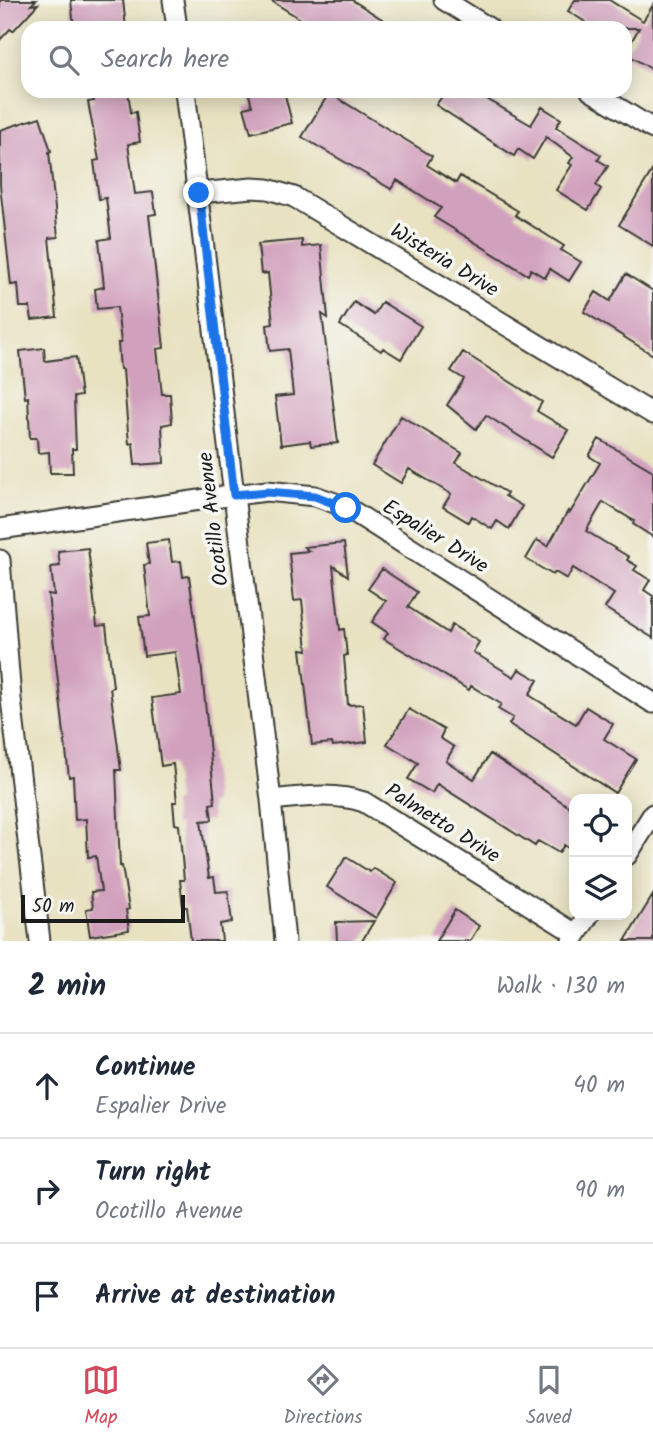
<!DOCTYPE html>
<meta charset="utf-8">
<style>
body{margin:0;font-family:Kalam,sans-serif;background:#f6f6f7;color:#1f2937}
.controls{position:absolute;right:21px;bottom:21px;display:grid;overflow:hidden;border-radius:14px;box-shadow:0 4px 18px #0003}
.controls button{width:63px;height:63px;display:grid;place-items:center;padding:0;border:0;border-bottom:2px solid #e0e1e3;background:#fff;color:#1f2937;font:35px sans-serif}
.scale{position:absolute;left:21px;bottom:18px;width:164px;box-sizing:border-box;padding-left:7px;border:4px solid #1c1c1c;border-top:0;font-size:19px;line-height:24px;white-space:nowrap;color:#1c1c1c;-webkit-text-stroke:5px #f6f6f2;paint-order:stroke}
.stop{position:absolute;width:21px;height:21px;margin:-16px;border:5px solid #1a73e8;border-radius:50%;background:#fff}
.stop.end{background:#1a73e8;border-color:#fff;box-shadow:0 2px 7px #0008}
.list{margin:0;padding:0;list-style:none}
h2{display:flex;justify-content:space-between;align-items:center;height:91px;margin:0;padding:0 28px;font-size:30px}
h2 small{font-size:23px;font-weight:400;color:#747a83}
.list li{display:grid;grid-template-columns:46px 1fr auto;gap:21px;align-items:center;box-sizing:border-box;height:105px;padding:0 28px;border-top:2px solid #e0e1e3}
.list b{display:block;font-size:26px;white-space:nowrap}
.list p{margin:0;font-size:23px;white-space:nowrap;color:#747a83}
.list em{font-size:23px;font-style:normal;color:#747a83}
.icon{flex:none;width:38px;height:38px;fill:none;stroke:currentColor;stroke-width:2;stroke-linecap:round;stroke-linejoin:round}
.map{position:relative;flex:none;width:653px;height:941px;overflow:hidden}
.search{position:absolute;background:#fff;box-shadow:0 4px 18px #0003;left:21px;right:21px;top:21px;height:77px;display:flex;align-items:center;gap:18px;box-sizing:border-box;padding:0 24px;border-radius:21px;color:#747a83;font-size:26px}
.sheet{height:406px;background:#fff}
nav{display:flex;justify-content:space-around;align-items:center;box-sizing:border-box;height:98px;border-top:2px solid #e0e1e3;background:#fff;font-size:19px;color:#747a83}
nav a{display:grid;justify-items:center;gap:4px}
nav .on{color:#d1495b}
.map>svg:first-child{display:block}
</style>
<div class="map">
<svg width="653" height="941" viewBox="0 0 653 941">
<rect width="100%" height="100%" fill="#f6f6f2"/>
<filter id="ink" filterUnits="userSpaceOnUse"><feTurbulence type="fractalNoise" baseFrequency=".0143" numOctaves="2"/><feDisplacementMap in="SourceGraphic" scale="14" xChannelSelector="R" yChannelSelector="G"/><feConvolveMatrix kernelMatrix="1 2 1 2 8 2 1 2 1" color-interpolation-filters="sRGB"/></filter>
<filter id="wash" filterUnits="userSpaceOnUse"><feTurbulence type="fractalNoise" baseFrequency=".00686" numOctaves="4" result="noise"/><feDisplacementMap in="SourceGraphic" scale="28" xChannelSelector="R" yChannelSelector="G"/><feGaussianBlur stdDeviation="1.57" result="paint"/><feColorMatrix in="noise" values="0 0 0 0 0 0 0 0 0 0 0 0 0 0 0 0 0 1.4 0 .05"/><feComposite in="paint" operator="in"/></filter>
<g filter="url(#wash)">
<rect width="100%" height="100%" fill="#e8e2c1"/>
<g id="blocks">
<!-- building -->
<path fill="#d1a0bd" d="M 0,0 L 36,0 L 31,5 L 38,4 L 13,31 L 10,29 L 0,40 Z
M 71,0 L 123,0 L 126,28 L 74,28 Z
M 270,0 L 352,0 L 396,28 L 315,28 Z
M 575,0 L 609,0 L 643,21 L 653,5 L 653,70 L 625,53 L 639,28 L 595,28 L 568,11 Z
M 92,91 L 128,91 L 131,113 L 136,112 L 140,142 L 128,144 L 135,194 L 153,192 L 156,214 L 149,215 L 164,348 L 157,349 L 162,394 L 170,394 L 172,423 L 162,425 L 164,463 L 135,465 L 133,443 L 129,444 L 123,370 L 120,369 L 118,343 L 121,343 L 117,307 L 97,309 L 95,289 L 104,287 L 99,240 L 111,238 L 106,198 L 99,199 L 94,161 L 99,160 L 88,102 L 94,101 Z
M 248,91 L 284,91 L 292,123 L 251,133 L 244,108 L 252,106 Z
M 446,91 L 473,91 L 531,125 L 542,107 L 561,119 L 556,127 L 601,155 L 598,160 L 608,166 L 596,185 L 601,189 L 588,210 L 556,190 L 572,165 L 569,163 L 573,157 L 546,137 L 533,159 L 518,149 L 514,156 L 436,105 Z
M 329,93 L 432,156 L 427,165 L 456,183 L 460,176 L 518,211 L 515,215 L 564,246 L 561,250 L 581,262 L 569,281 L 550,269 L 545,278 L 531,269 L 528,275 L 434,217 L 441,208 L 397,180 L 391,189 L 302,137 Z
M 40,117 L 51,151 L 49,152 L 58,237 L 49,238 L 57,317 L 32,320 L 30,307 L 20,307 L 18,284 L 11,285 L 0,185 L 0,130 Z
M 653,169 L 653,246 L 619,225 Z
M 302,240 L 302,247 L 321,245 L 328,318 L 322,314 L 338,443 L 311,446 L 310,441 L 281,445 L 275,397 L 293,395 L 288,349 L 270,351 L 267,325 L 273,324 L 268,273 L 261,274 L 258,244 Z
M 626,274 L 653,291 L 653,355 L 584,312 L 596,292 L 610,301 Z
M 354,302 L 374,315 L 382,302 L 421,326 L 401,359 L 383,348 L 381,351 L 340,325 Z
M 44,348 L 45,361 L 76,357 L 81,396 L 74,397 L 76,449 L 72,449 L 73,473 L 50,473 L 49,452 L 38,453 L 37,438 L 30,438 L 28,397 L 25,398 L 20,351 Z
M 463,352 L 542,402 L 537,411 L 568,430 L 552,457 L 486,415 L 476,429 L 447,405 L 464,379 L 451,371 Z
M 401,416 L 462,453 L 456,463 L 507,493 L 505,496 L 522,506 L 509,529 L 497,521 L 492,529 L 471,516 L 468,522 L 443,507 L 451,494 L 409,469 L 401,483 L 372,465 Z
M 599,439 L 653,471 L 653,537 L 633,524 L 634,521 L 603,502 L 586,531 L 629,557 L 627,560 L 637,566 L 634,570 L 650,580 L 644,590 L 653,596 L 653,638 L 605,608 L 614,594 L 573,568 L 567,579 L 555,572 L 553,575 L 526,559 L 537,540 L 548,546 L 568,511 L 570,513 L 600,463 L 589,456 Z
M 169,540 L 172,562 L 181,561 L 183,577 L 189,576 L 201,662 L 215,803 L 210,804 L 212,820 L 201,821 L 209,878 L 214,877 L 216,892 L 228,891 L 232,922 L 220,924 L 222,941 L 191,941 L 187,907 L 183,907 L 180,880 L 184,880 L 179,825 L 175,824 L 173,802 L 177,802 L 173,764 L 161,766 L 152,698 L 181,694 L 175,652 L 144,656 L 139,617 L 150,616 L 144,565 L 149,564 L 146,543 Z
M 344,543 L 348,576 L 333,566 L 340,630 L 344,629 L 347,655 L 344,656 L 348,705 L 363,704 L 367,742 L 333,746 L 332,743 L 312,745 L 301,649 L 307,650 L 302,600 L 294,601 L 289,553 L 309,551 L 304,547 Z
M 88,548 L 97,626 L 106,625 L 113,687 L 110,688 L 121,770 L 116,770 L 120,866 L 122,866 L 129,909 L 126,910 L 129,930 L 90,936 L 86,909 L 93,908 L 91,892 L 101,891 L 96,856 L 88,857 L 86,819 L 75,820 L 73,776 L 69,777 L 48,594 L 54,595 L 51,567 L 60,566 L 58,551 Z
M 382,569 L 417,592 L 408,607 L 448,633 L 452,625 L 479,642 L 473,652 L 514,677 L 519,669 L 538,680 L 529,695 L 576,724 L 586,707 L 613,724 L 604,739 L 636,759 L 615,793 L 509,724 L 513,718 L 498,709 L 501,704 L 471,686 L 469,690 L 384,639 L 388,633 L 372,622 L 386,601 L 368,589 Z
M 409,709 L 444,730 L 440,738 L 454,747 L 446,761 L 474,779 L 490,754 L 574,810 L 574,852 L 564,845 L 559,853 L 538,841 L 535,846 L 437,784 L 432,793 L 408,779 L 418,763 L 387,744 Z
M 346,857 L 370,872 L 373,868 L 397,883 L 376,918 L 327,887 Z
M 653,895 L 653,941 L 625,941 Z
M 455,910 L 479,926 L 470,941 L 436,941 Z
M 374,921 L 362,941 L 337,941 L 336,922 Z"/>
</g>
</g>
<g filter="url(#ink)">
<use href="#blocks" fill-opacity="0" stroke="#3b3a35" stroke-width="2"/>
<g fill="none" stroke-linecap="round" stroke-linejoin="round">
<defs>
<path id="street" d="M 173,0 L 177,28
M 444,0 L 489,28
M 185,91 L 271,800 L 285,941
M 591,91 L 653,129
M 199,193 L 252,188 L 268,189 L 294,197 L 653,414
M 0,529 L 234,495 L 267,491 L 315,496 L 346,507 L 653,703
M 0,560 L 11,699 L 40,941
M 271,800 C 303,797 333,792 364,802 L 576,934
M 627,855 L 653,814
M 572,941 L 589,915"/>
</defs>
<!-- street casing -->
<use href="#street" stroke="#3b3a35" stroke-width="23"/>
<!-- street -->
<use href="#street" stroke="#fff" stroke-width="19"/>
</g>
</g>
<g fill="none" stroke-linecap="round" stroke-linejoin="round" filter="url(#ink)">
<!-- route -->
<path stroke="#1a73e8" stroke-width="9" d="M 199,193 L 234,495 L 267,492 L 315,496 L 346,508"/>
</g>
<g text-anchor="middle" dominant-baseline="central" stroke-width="7" stroke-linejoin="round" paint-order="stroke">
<!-- street labels -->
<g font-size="21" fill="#1c1c1c" stroke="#f6f6f2">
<text transform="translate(444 261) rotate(31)">Wisteria Drive</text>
<text transform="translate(214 519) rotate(-97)">Ocotillo Avenue</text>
<text transform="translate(435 537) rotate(32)">Espalier Drive</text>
<text transform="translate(442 824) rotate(32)">Palmetto Drive</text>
</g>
</g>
</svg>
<div class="controls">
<button><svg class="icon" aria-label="locate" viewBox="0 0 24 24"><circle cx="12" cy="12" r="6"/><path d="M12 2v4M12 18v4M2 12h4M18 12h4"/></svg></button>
<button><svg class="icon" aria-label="layers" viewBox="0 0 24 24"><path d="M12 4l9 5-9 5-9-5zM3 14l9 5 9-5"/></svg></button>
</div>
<div class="scale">50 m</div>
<div class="stop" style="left:346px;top:508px"></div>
<div class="stop end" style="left:199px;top:193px"></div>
<div class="search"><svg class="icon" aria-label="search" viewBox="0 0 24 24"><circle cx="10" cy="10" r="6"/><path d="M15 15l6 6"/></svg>Search here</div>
</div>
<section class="sheet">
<h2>2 min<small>Walk · 130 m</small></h2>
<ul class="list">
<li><svg class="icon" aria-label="ahead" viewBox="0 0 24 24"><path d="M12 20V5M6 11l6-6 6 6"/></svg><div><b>Continue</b><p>Espalier Drive</p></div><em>40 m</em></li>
<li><svg class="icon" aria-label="right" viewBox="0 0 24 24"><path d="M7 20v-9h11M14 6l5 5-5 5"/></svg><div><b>Turn right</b><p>Ocotillo Avenue</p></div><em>90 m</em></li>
<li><svg class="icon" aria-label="arrive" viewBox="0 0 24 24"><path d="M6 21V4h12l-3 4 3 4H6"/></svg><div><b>Arrive at destination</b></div></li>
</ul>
</section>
<nav>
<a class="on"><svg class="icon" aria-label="map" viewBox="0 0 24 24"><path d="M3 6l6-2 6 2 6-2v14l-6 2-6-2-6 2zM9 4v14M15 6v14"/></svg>Map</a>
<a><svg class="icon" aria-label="directions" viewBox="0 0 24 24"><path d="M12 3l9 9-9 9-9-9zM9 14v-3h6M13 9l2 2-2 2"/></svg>Directions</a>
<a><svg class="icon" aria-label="saved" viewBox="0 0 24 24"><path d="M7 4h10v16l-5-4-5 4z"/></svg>Saved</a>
</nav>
